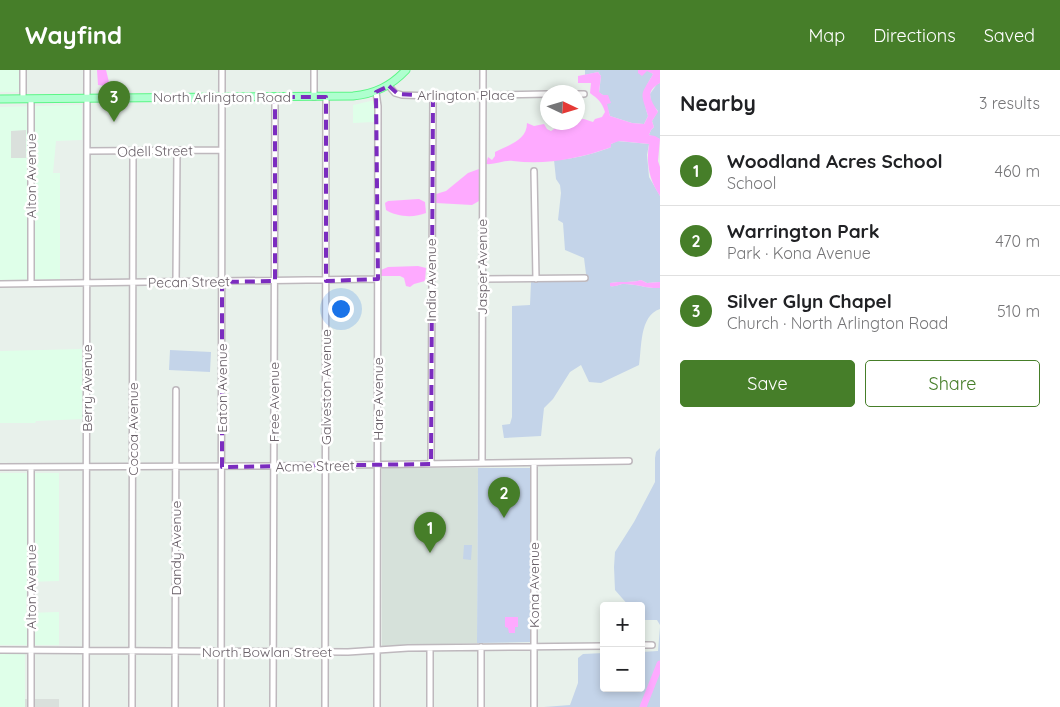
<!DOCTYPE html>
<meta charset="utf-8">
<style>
body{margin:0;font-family:Quicksand,sans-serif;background:#f2f2f2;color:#202124}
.controls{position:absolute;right:15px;bottom:15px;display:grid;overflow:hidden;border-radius:5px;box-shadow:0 2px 8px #0003}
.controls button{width:45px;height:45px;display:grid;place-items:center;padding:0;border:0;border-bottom:1px solid #e0e0e0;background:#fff;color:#202124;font:25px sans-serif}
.compass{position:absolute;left:540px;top:15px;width:45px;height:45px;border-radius:50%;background:#fff;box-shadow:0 2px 8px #0003;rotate:94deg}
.you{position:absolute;left:340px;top:238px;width:18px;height:18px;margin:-12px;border:4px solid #fff;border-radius:50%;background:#1a73e8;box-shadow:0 0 0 8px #1a73e833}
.badge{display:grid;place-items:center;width:32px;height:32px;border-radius:50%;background:#467e29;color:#fff;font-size:16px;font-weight:700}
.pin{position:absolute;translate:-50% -41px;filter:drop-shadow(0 1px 2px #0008)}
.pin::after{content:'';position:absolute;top:26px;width:18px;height:15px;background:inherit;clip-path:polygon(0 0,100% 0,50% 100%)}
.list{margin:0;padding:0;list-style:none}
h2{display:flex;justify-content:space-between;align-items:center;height:65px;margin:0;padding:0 20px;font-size:21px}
h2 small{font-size:16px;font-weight:400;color:#757577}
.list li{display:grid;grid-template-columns:32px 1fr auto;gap:15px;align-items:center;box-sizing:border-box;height:70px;padding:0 20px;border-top:1px solid #e0e0e0}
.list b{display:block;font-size:19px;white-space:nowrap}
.list p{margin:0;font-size:16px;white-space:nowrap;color:#757577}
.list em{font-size:16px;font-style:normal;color:#757577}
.actions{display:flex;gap:10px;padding:15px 20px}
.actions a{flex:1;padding:11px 0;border:1px solid #467e29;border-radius:5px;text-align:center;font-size:18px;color:#467e29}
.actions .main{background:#467e29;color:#fff}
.map{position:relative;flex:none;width:660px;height:637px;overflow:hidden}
header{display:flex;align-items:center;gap:30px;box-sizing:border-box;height:70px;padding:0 25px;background:#467e29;color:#fff}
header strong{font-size:24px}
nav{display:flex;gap:28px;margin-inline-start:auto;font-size:18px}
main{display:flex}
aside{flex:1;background:#fff}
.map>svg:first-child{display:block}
</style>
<header>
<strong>Wayfind</strong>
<nav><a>Map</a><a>Directions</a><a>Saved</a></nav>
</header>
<main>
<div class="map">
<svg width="660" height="637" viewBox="0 0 660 637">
<rect width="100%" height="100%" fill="#e8f1eb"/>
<!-- commercial -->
<path fill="#dfffe9" d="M 0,0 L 21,0 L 21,22 L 0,22 Z
M 375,30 L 374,52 L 353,53 L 353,35 Z
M 82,35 L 82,70 L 56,71 L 53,103 L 60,103 L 60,209 L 0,210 L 0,37 Z
M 82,279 L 83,349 L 36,351 L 35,353 L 0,353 L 0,281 Z
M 0,403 L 59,403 L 59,511 L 27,512 L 26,543 L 59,542 L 59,575 L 0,575 Z
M 0,584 L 25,584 L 25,637 L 0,637 Z"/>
<!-- industrial -->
<path fill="#dae0dc" d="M 26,60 L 26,88 L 11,88 L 11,61 Z
M 25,629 L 59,629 L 59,637 L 25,637 Z"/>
<!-- education -->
<path fill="#d6e1da" d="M 382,398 L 478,398 L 477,573 L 382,576 Z"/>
<!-- green -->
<path fill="#c4d4e9" d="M 585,0 L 651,0 L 653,5 C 643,18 643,31 648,46 L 644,54 L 632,53 L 610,46 L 603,25 L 599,23 L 601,6 L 598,2 L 585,5 Z
M 660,13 L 660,69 L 649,65 L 651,60 L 654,57 L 652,51 L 658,41 L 651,33 L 650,24 L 657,14 Z
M 617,71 L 649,74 L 647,85 L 649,107 L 660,126 L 660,212 L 647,213 L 641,210 C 632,213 621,211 610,213 L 610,216 C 615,217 617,215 622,214 C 634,213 648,219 660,218 L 660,239 C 639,246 642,278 639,295 L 601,313 L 589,312 L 581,295 L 570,302 L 553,329 L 544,338 L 541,366 L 504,368 L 502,355 L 510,354 L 512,347 L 512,236 L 530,235 L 531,212 L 587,212 L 584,188 L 565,180 L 563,153 L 558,150 L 561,123 L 560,115 L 556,109 L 554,90 C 575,89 589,85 609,78 L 611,77 L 611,74 Z
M 170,280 L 211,282 L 210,302 L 169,300 Z
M 660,378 L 660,555 L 657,550 L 641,550 L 641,536 L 629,536 L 615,520 L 614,497 L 615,482 L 634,452 L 655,412 L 655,388 L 656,382 Z
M 478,398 L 531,398 L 530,572 L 477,573 Z
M 464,475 L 472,475 L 471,490 L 463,489 Z
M 660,557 L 660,637 L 544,637 L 570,635 L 578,613 L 578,588 L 583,584 L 604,583 L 604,618 L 641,618 L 641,582 L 658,581 Z"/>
<!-- water -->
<path fill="#feaaff" d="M 97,0 L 106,0 L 109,12 L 106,16 L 98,15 Z
M 638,0 L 660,0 L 660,13 C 644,22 651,30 658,42 L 652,51 L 654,57 L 651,60 L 649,65 L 655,66 L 660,69 L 658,91 L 660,97 L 660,126 C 649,110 646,93 649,74 L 619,71 L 611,74 L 611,77 L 609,78 C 578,89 545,95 513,91 C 504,90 495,95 486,94 L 488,87 L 492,90 L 495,86 L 495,82 C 508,75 527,71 527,53 L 534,56 L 544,54 L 547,59 L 551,61 L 563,53 L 578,52 L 578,49 L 584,49 L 593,52 L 595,49 L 602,47 L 605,42 C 602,32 598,29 590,23 L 591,13 L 578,13 L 578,6 L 598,2 L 601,6 L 599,22 L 603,25 L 608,25 L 611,33 L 607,34 L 610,46 L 632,53 L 644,54 L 648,46 C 640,20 640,27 653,4 L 647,1 L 642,6 L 638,3 Z
M 479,99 L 479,131 L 472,135 L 436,133 L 436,124 L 446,121 L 468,103 Z
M 419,129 L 425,132 L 426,143 C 414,148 397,147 386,140 L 385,133 L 388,131 Z
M 418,196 L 426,198 L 425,211 L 414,214 L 410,217 L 406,216 L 404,208 L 400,206 L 381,206 L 381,200 L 388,197 Z
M 641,210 L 647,213 L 660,212 L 660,218 C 648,219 634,213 622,214 C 618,215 615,217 610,216 L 610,213 C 621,211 632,213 641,210 Z
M 505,547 L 518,547 L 518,557 L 515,557 L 515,563 L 509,563 L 508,558 L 505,557 Z"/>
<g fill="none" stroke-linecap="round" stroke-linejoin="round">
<!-- river -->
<path stroke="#feaaff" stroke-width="7" d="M 643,637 L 660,594"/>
<defs>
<path id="minor" d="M 389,16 L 395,23 L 402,25 L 433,26 L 548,24
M 376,22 L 378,36 L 377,637
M 578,24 L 584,24
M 314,27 L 314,0
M 23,29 L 23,0
M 31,29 L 31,213
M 87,81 L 222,80
M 534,101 L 536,209
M 482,209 L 585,208
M 176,212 L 177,81
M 0,214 L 378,209
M 482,393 L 483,0
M 534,393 L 534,637
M 431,394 L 433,26
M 0,397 L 274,396 L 629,391
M 641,575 L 652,575
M 0,580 L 348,582 L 408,578 L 604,576
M 31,637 L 31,398
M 86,637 L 87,0
M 132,637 L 133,81
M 175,637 L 176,320
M 221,637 L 222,0
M 273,637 L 275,27
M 325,637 L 326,27
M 430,637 L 430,578
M 481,637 L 481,577"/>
<path id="major" d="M 0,29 L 353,26 C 375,24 391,16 406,0"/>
</defs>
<!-- minor casing -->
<use href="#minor" stroke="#beb8bd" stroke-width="8"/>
<!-- major casing -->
<use href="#major" stroke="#5cf687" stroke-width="9"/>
<!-- minor -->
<use href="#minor" stroke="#fff" stroke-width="5"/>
<!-- major -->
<use href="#major" stroke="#afffcf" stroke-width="7"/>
</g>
<!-- marked area -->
<path fill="none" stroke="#7b2cbf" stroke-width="4" stroke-dasharray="10 6" stroke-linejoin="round" d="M 389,16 L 398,24 L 433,26 L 431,394 L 222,397 L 222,212 L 275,211 L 275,27 L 326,27 L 326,211 L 378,209 L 376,22 Z"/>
<g text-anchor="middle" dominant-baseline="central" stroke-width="5" stroke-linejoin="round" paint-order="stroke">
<!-- street labels -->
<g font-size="14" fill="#685f67" stroke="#fff">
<text x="466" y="25">Arlington Place</text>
<text x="222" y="27">North Arlington Road</text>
<text transform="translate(155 81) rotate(-1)">Odell Street</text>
<text transform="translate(31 106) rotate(-90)">Alton Avenue</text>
<text transform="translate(482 197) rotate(-90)">Jasper Avenue</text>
<text transform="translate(431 210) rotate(-90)">India Avenue</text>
<text transform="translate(189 212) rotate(-1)">Pecan Street</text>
<text transform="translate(326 317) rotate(-90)">Galveston Avenue</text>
<text transform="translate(87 318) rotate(-90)">Berry Avenue</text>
<text transform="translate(222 318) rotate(-90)">Eaton Avenue</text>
<text transform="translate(378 329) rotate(-90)">Hare Avenue</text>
<text transform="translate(274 332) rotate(-90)">Free Avenue</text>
<text transform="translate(133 359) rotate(-90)">Cocoa Avenue</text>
<text transform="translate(315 396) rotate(-1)">Acme Street</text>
<text transform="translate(176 478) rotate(-90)">Dandy Avenue</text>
<text transform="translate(534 515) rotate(-90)">Kona Avenue</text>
<text transform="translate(31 517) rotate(-90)">Alton Avenue</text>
<text x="267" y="582">North Bowlan Street</text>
</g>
</g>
</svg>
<div class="controls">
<button>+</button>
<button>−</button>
</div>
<svg class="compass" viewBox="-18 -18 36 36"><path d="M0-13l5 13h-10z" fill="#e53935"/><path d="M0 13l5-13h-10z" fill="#757577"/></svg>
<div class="you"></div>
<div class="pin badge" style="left:430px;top:483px">1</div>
<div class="pin badge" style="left:504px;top:448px">2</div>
<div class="pin badge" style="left:114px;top:52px">3</div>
</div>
<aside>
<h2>Nearby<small>3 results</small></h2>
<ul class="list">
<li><span class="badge">1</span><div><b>Woodland Acres School</b><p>School</p></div><em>460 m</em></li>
<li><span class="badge">2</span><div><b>Warrington Park</b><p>Park · Kona Avenue</p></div><em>470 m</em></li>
<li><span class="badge">3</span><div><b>Silver Glyn Chapel</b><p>Church · North Arlington Road</p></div><em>510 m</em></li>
</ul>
<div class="actions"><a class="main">Save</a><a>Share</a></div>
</aside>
</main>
